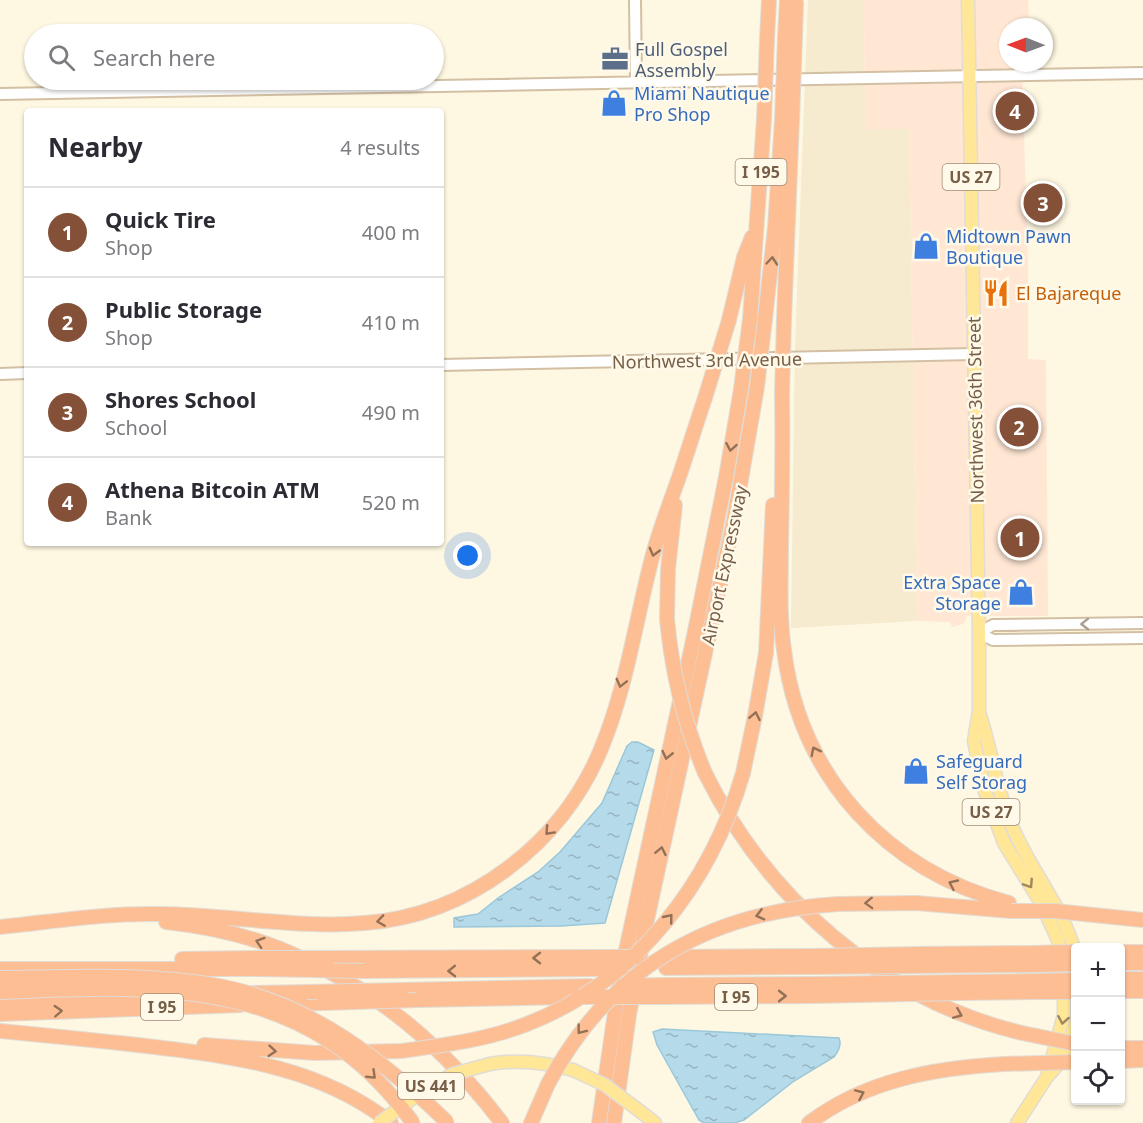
<!DOCTYPE html>
<meta charset="utf-8">
<style>
body{margin:0;font-family:"Noto Sans",sans-serif;background:#f7f7f7;color:#2b2b33}
.controls{position:absolute;right:18px;bottom:18px;display:grid;overflow:hidden;border-radius:6px;box-shadow:0 2px 4px #0004}
.controls button{width:54px;height:54px;display:grid;place-items:center;padding:0;border:0;border-bottom:2px solid #e1e1e2;background:#fff;color:#2b2b33;font:30px sans-serif}
.compass{position:absolute;left:999px;top:18px;width:54px;height:54px;border-radius:50%;background:#fff;box-shadow:0 2px 4px #0004;rotate:271deg}
.you{position:absolute;left:468px;top:556px;width:21px;height:21px;margin:-15px;border:4px solid #fff;border-radius:50%;background:#1a73e8;box-shadow:0 0 0 9px #1a73e833}
.badge{display:grid;place-items:center;width:39px;height:39px;border-radius:50%;background:#845138;color:#fff;font-size:20px;font-weight:700}
.pin{position:absolute;translate:-50% -50%;border:3px solid #fff;box-shadow:0 2px 6px #0006}
.list{margin:0;padding:0;list-style:none}
h2{display:flex;justify-content:space-between;align-items:center;height:78px;margin:0;padding:0 24px;font-size:26px}
h2 small{font-size:20px;font-weight:400;color:#7c7c81}
.list li{display:grid;grid-template-columns:39px 1fr auto;gap:18px;align-items:center;box-sizing:border-box;height:90px;padding:0 24px;border-top:2px solid #e1e1e2}
.list b{display:block;font-size:22px;white-space:nowrap}
.list p{margin:0;font-size:20px;white-space:nowrap;color:#7c7c81}
.list em{font-size:20px;font-style:normal;color:#7c7c81}
.icon{flex:none;width:33px;height:33px;fill:none;stroke:currentColor;stroke-width:2;stroke-linecap:round;stroke-linejoin:round}
.map{position:relative;flex:none;width:1143px;height:1123px;overflow:hidden}
.search{position:absolute;background:#fff;box-shadow:0 2px 4px #0004;left:24px;top:24px;width:420px;height:66px;display:flex;align-items:center;gap:15px;box-sizing:border-box;padding:0 21px;border-radius:33px;color:#7c7c81;font-size:22px}
.panel{position:absolute;background:#fff;box-shadow:0 2px 4px #0004;left:24px;top:108px;width:420px;height:438px;border-radius:6px}
.map>svg:first-child{display:block}
</style>
<div class="map">
<svg width="1143" height="1123" viewBox="0 0 1143 1123">
<defs>
<pattern id="water-ripples" width="26" height="14" patternUnits="userSpaceOnUse" patternTransform="scale(1.5)"><rect width="26" height="14" fill="#b5dae9"/><path d="M2 4q2-2 4 0t4 0M15 11q2-2 4 0t4 0" fill="none" stroke="#98b4bf"/></pattern>
</defs>
<rect width="100%" height="100%" fill="#fef7e1"/>
<!-- residential -->
<path fill="#f6eacf" d="M 808,0 L 864,0 L 865,129 L 909,129 L 917,621 L 791,628 L 795,348 Z"/>
<!-- commercial -->
<path fill="#ffe7d4" d="M 864,0 L 1028,0 L 1029,27 L 1008,27 L 1008,63 L 1030,63 L 1030,67 L 1022,67 L 1028,263 L 1028,359 L 1046,360 L 1048,616 L 967,616 L 963,624 L 952,627 L 950,622 L 917,621 L 909,129 L 865,130 Z"/>
<!-- water -->
<path fill="url(#water-ripples)" stroke="#9ac8db" stroke-width="1.5" d="M 632,742 L 638,742 L 654,750 L 605,923 L 561,926 L 454,927 L 454,918 L 478,914 L 498,898 L 538,872 L 560,852 L 602,803 L 627,746 Z
M 662,1029 L 839,1038 C 842,1045 838,1052 834,1057 L 794,1081 L 744,1120 L 734,1123 L 704,1123 L 699,1120 L 657,1045 L 653,1032 Z"/>
<g fill="none" stroke-linecap="round" stroke-linejoin="round">
<defs>
<path id="secondary" d="M 635,0 L 636,82
M 0,94 L 1143,73
M 441,365 L 974,354
M 0,374 L 27,373
M 979,633 L 993,625 L 1143,623
M 979,633 L 993,640 L 1143,638"/>
<path id="primary" d="M 968,0 L 979,633 L 979,711 L 974,741 L 984,789 L 1004,843 L 1041,903 L 1058,940 L 1064,976 L 1064,1015 L 1047,1077
M 980,715 C 993,755 997,796 1016,835 C 1035,876 1064,910 1076,955
M 490,1064 C 519,1059 545,1062 573,1070
M 641,1112 L 655,1123
M 1017,1123 L 1047,1077 L 1065,1056 L 1076,1023"/>
<path id="highway" d="M 785,37 L 787,0
M 795,37 L 796,3
M 767,39 L 769,0
M 750,319 L 764,119
M 765,319 L 775,227 L 782,120
M 784,319 L 792,120
M 729,320 L 744,257 L 752,237
M 782,395 C 783,445 782,495 781,546 C 781,581 779,615 784,650 C 800,777 886,870 1009,903
M 667,619 L 668,569 L 675,505
M 705,773 C 768,900 883,1000 1022,1033
M 743,773 L 755,716 L 766,653 L 773,505
M 838,904 L 916,903 L 1011,911
M 166,922 C 213,927 260,938 303,959
M 0,927 C 52,922 104,913 156,914 C 226,914 296,929 365,923 C 469,915 562,844 601,749 C 626,689 635,624 651,562 C 658,533 669,506 679,477 C 688,451 696,424 705,398
M 1120,952 L 1143,952
M 916,954 L 1031,953
M 668,957 L 815,956
M 329,958 L 595,957
M 182,959 L 256,958
M 1120,963 L 1143,963
M 917,966 L 1032,965
M 666,968 L 815,967
M 0,969 L 258,969
M 326,970 C 397,1006 454,1060 502,1123
M 364,971 L 594,969
M 1120,979 L 1143,979
M 959,982 L 1034,981
M 663,985 L 811,984
M 401,990 L 590,986
M 1120,991 L 1143,991
M 251,993 L 307,992
M 959,993 L 1034,992
M 661,997 L 811,996
M 417,1000 L 576,997
M 0,1001 L 154,996
M 278,1004 L 324,1003
M 0,1014 L 241,1005
M 0,1031 C 52,1036 103,1041 155,1047 C 239,1057 323,1069 391,1123
M 204,1045 L 315,1053 L 401,1051
M 1120,1048 L 1143,1048
M 1120,1061 L 1143,1060
M 531,1123 L 548,1084
M 599,1123 L 620,978 L 694,636 L 726,477 L 741,389
M 614,1123 L 629,1015 L 645,929 L 734,520 L 757,387
M 809,1123 C 866,1080 934,1068 1004,1064"/>
</defs>
<!-- secondary casing -->
<use href="#secondary" stroke="#d3c0a4" stroke-width="14"/>
<!-- primary casing -->
<use href="#primary" stroke="#e1dcd6" stroke-width="15"/>
<!-- highway casing -->
<use href="#highway" stroke="#e1dcd6" stroke-width="16"/>
<!-- secondary -->
<use href="#secondary" stroke="#fff" stroke-width="10"/>
<!-- primary -->
<use href="#primary" stroke="#ffe797" stroke-width="12"/>
<!-- highway -->
<use href="#highway" stroke="#fdbe94" stroke-width="14"/>
<defs>
<path id="primary-bridge" d="M 573,1070 L 605,1085 L 641,1112
M 379,1123 L 420,1093 L 453,1074 L 490,1064"/>
<path id="highway-bridge" d="M 764,119 L 767,39
M 782,120 L 785,37
M 792,120 L 795,37
M 757,387 L 765,319
M 741,389 L 750,319
M 782,395 L 784,319
M 705,398 L 729,320
M 667,619 C 672,673 684,723 705,773
M 1011,911 L 1055,911 L 1143,920
M 1031,953 L 1076,952
M 815,956 L 916,954
M 595,957 L 636,957
M 256,958 L 329,958
M 1032,965 L 1076,964
M 815,967 L 917,966
M 258,969 L 364,971
M 594,969 L 622,968
M 0,978 C 73,977 147,973 219,986 C 310,1003 383,1060 447,1122
M 1034,981 L 1076,980
M 811,984 L 959,982
M 622,986 L 663,985
M 0,992 C 162,985 308,976 413,1123
M 307,992 L 401,990
M 1034,992 L 1076,992
M 811,996 L 959,993
M 578,997 L 661,997
M 324,1003 L 417,1000
M 1022,1033 L 1076,1044
M 401,1051 C 444,1045 487,1040 527,1024 C 636,982 711,883 743,773
M 1004,1064 L 1076,1062
M 548,1084 C 610,967 709,912 838,904"/>
</defs>
<!-- primary-bridge casing -->
<use href="#primary-bridge" stroke="#e1dcd6" stroke-width="15" stroke-linecap="butt"/>
<!-- highway-bridge casing -->
<use href="#highway-bridge" stroke="#e1dcd6" stroke-width="16" stroke-linecap="butt"/>
<!-- primary-bridge -->
<use href="#primary-bridge" stroke="#ffe797" stroke-width="12"/>
<!-- highway-bridge -->
<use href="#highway-bridge" stroke="#fdbe94" stroke-width="14"/>
</g>
<!-- one-way arrows -->
<defs><path id="oneway-chevron" d="M-2-3.5L2.5 0L-2 3.5" fill="none" stroke-width="1.6" stroke-linecap="round" stroke-linejoin="round" transform="scale(1.5)"/></defs>
<g stroke="#927156">
<use href="#oneway-chevron" transform="translate(772 261) rotate(-85)"/>
<use href="#oneway-chevron" transform="translate(731 447) rotate(100)"/>
<use href="#oneway-chevron" transform="translate(654 552) rotate(105)"/>
<use href="#oneway-chevron" transform="translate(621 683) rotate(104)"/>
<use href="#oneway-chevron" transform="translate(755 716) rotate(-79)"/>
<use href="#oneway-chevron" transform="translate(815 751) rotate(-117)"/>
<use href="#oneway-chevron" transform="translate(667 755) rotate(103)"/>
<use href="#oneway-chevron" transform="translate(549 831) rotate(133)"/>
<use href="#oneway-chevron" transform="translate(661 851) rotate(-78)"/>
<use href="#oneway-chevron" transform="translate(953 884) rotate(-155)"/>
<use href="#oneway-chevron" transform="translate(869 903) rotate(178)"/>
<use href="#oneway-chevron" transform="translate(760 915) rotate(166)"/>
<use href="#oneway-chevron" transform="translate(669 918) rotate(-51)"/>
<use href="#oneway-chevron" transform="translate(381 921) rotate(172)"/>
<use href="#oneway-chevron" transform="translate(260 942) rotate(-162)"/>
<use href="#oneway-chevron" transform="translate(537 958) rotate(180)"/>
<use href="#oneway-chevron" transform="translate(452 971) rotate(179)"/>
<use href="#oneway-chevron" transform="translate(782 996)"/>
<use href="#oneway-chevron" transform="translate(58 1011) rotate(-3)"/>
<use href="#oneway-chevron" transform="translate(958 1014) rotate(23)"/>
<use href="#oneway-chevron" transform="translate(581 1030) rotate(128)"/>
<use href="#oneway-chevron" transform="translate(272 1051) rotate(5)"/>
<use href="#oneway-chevron" transform="translate(372 1075) rotate(44)"/>
<use href="#oneway-chevron" transform="translate(860 1094) rotate(-24)"/>
</g>
<use stroke="#ad9e90" href="#oneway-chevron" transform="translate(1085 624) rotate(179)"/>
<g stroke="#a0875e">
<use href="#oneway-chevron" transform="translate(1029 884) rotate(57)"/>
<use href="#oneway-chevron" transform="translate(1063 1020) rotate(100)"/>
</g>
<!-- icons -->
<defs>
<symbol id="office-bare" viewBox="-9 -9 18 18"><path d="M-6-3h4V-5.5h4V-3h4V5H-6ZM-1-4.5V-3h2v-1.5ZM-6 0V1H6V0Z" fill="#5c6f8a" stroke="#fff9e9" stroke-width="2.5" paint-order="stroke"/></symbol>
<symbol id="shop-bare" viewBox="-9 -9 18 18"><path d="M-5-2.5h2.3a2.7 3.5 0 0 1 5.4 0H5L5.5 6h-11ZM-1.5-2.5h3a1.5 2.3 0 0 0-3 0Z" fill="#3f7fe0" stroke="#fff9e9" stroke-width="2.5" paint-order="stroke"/></symbol>
<symbol id="restaurant-bare" viewBox="-9 -9 18 18"><path d="M-5-6h1v4h1v-4h1v4h1v-4h1v5L-1.5 .5V6h-2V.5L-5-1ZM5-6V6H3V1.5H1.5Q1.5-4 5-6Z" fill="#e8710a" stroke="#fff9e9" stroke-width="2.5" paint-order="stroke"/></symbol>
</defs>
<g fill-rule="evenodd">
<use href="#office-bare" x="596" y="40" width="38" height="38"/>
<use href="#shop-bare" x="595" y="84" width="38" height="38"/>
<use href="#shop-bare" x="907" y="227" width="38" height="38"/>
<use href="#restaurant-bare" x="977" y="274" width="38" height="38"/>
<use href="#shop-bare" x="1002" y="573" width="38" height="38"/>
<use href="#shop-bare" x="897" y="752" width="38" height="38"/>
</g>
<g text-anchor="middle" dominant-baseline="central" stroke-width="5" stroke-linejoin="round" paint-order="stroke">
<!-- shield labels -->
<g fill="#fff9e9" stroke="#a08c77" stroke-width="1.5">
<rect x="735.5" y="159" width="51" height="26" rx="4.5"/>
<rect x="942.5" y="164" width="57" height="26" rx="4.5"/>
<rect x="962.5" y="799" width="57" height="26" rx="4.5"/>
<rect x="715" y="984" width="42" height="26" rx="4.5"/>
<rect x="141" y="994" width="42" height="26" rx="4.5"/>
<rect x="398" y="1073" width="66" height="26" rx="4.5"/>
</g>
<g font-size="16" font-weight="bold" fill="#775e46">
<text x="761" y="172">I 195</text>
<text x="971" y="177">US 27</text>
<text x="991" y="812">US 27</text>
<text x="736" y="997">I 95</text>
<text x="162" y="1007">I 95</text>
<text x="431" y="1086">US 441</text>
</g>
<!-- service labels -->
<g font-size="18" fill="#4e5e75" stroke="#fff9e9" text-anchor="start">
<text x="635" y="49">Full Gospel<tspan x="635" dy="21">Assembly</tspan></text>
</g>
<!-- shop labels -->
<g font-size="18" fill="#366cbe" stroke="#fff9e9" text-anchor="start">
<text x="634" y="93">Miami Nautique<tspan x="634" dy="21">Pro Shop</tspan></text>
<text x="946" y="236">Midtown Pawn<tspan x="946" dy="21">Boutique</tspan></text>
<text x="1001" y="582" text-anchor="end">Extra Space<tspan x="1001" dy="21">Storage</tspan></text>
<text x="936" y="761">Safeguard<tspan x="936" dy="21">Self Storag</tspan></text>
</g>
<!-- food labels -->
<g font-size="18" fill="#c56008" stroke="#fff9e9" text-anchor="start">
<text x="1016" y="293">El Bajareque</text>
</g>
<!-- street labels -->
<g font-size="18" fill="#775e46" stroke="#fff9e9">
<text transform="translate(707 360) rotate(-1)">Northwest 3rd Avenue</text>
<text transform="translate(975 410) rotate(-91)">Northwest 36th Street</text>
<text transform="translate(724 565) rotate(-78)">Airport Expressway</text>
</g>
</g>
</svg>
<div class="controls">
<button>+</button>
<button>−</button>
<button><svg class="icon" aria-label="locate" viewBox="0 0 24 24"><circle cx="12" cy="12" r="6"/><path d="M12 2v4M12 18v4M2 12h4M18 12h4"/></svg></button>
</div>
<svg class="compass" viewBox="-18 -18 36 36"><path d="M0-13l5 13h-10z" fill="#e53935"/><path d="M0 13l5-13h-10z" fill="#7c7c81"/></svg>
<div class="you"></div>
<div class="pin badge" style="left:1020px;top:538px">1</div>
<div class="pin badge" style="left:1019px;top:427px">2</div>
<div class="pin badge" style="left:1043px;top:203px">3</div>
<div class="pin badge" style="left:1015px;top:111px">4</div>
<div class="search"><svg class="icon" aria-label="search" viewBox="0 0 24 24"><circle cx="10" cy="10" r="6"/><path d="M15 15l6 6"/></svg>Search here</div>
<section class="panel">
<h2>Nearby<small>4 results</small></h2>
<ul class="list">
<li><span class="badge">1</span><div><b>Quick Tire</b><p>Shop</p></div><em>400 m</em></li>
<li><span class="badge">2</span><div><b>Public Storage</b><p>Shop</p></div><em>410 m</em></li>
<li><span class="badge">3</span><div><b>Shores School</b><p>School</p></div><em>490 m</em></li>
<li><span class="badge">4</span><div><b>Athena Bitcoin ATM</b><p>Bank</p></div><em>520 m</em></li>
</ul>
</section>
</div>
